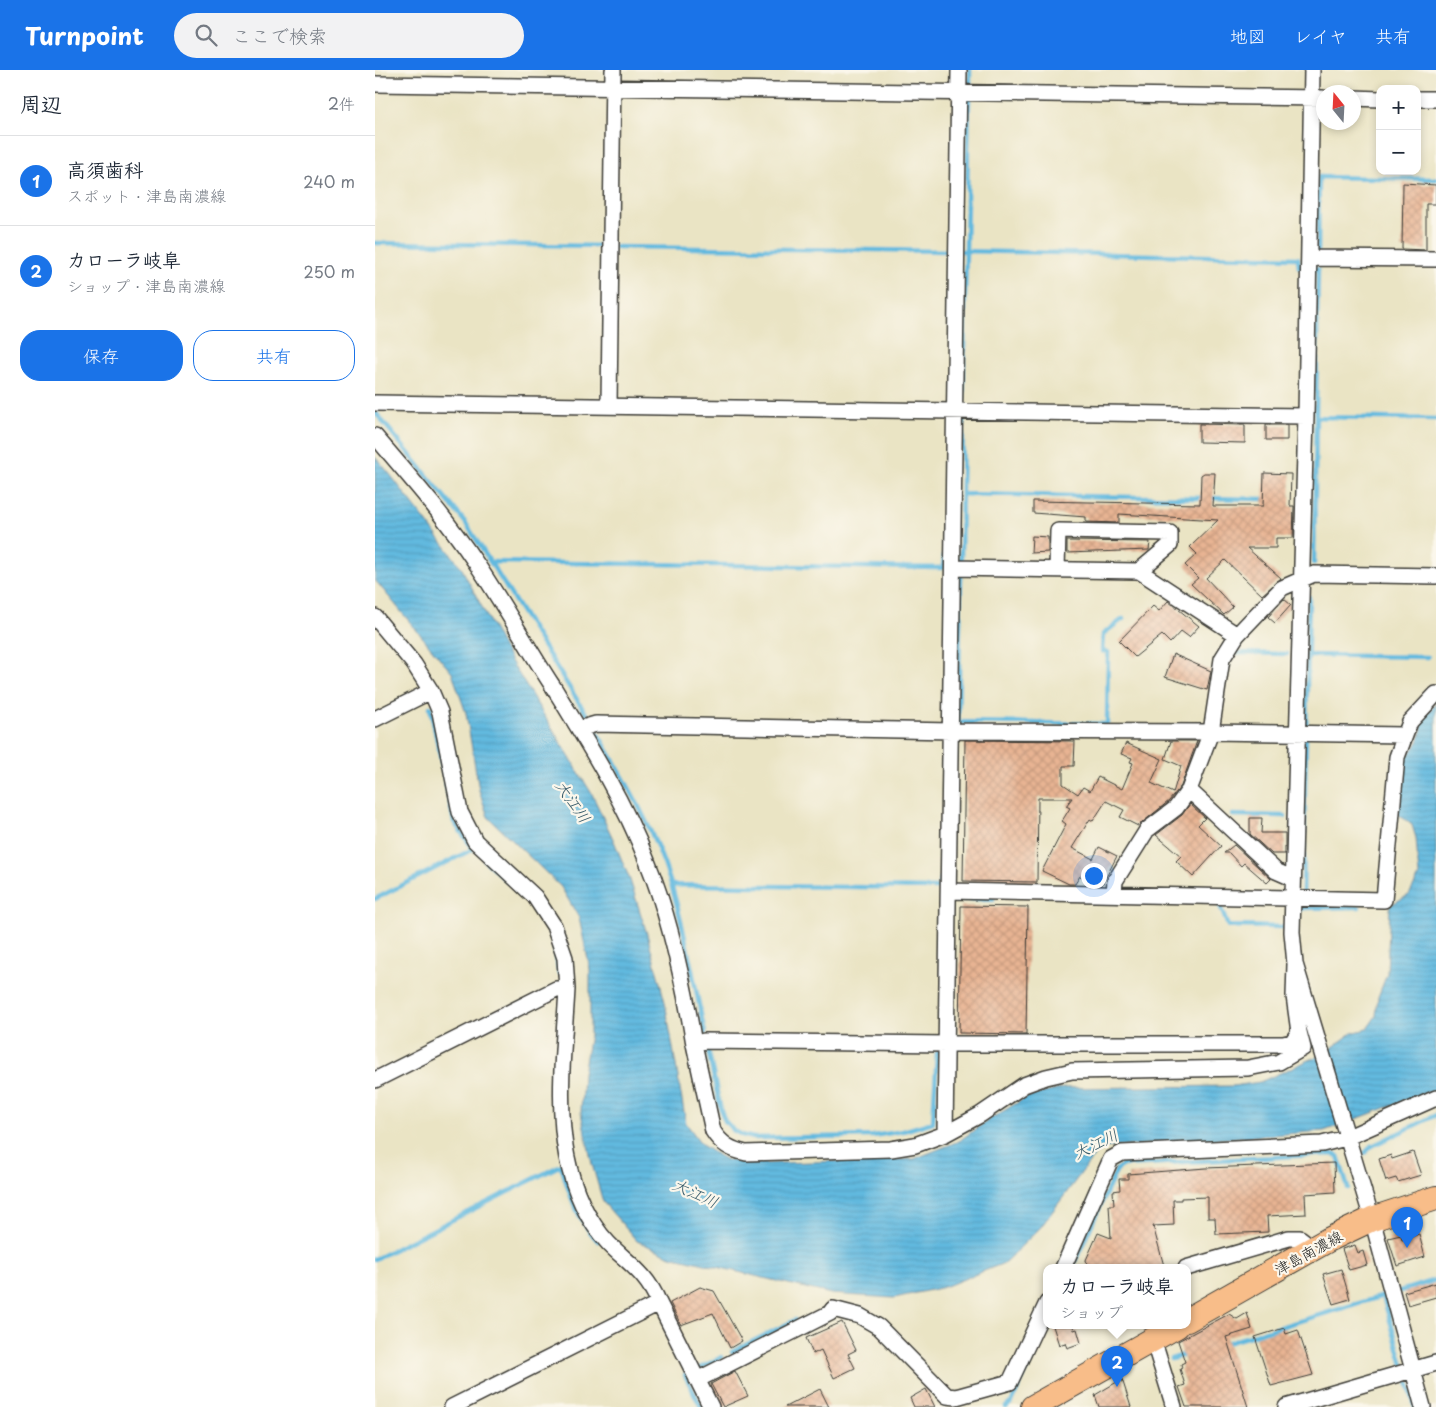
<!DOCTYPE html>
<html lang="ja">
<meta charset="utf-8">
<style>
body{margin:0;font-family:"Playpen Sans","Klee One",sans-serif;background:#f2f2f3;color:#1f2937}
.controls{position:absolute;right:15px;top:15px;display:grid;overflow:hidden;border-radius:10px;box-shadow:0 2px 8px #0003}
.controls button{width:45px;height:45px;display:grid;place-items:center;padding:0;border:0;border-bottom:1px solid #e0e1e3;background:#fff;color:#1f2937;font:25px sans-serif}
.compass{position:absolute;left:941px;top:15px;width:45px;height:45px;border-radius:50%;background:#fff;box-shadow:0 2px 8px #0003;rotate:342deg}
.you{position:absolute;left:718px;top:805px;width:18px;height:18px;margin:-12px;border:4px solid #fff;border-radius:50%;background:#1a73e8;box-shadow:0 0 0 8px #1a73e833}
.badge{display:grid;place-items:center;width:32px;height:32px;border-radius:50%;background:#1a73e8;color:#fff;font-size:16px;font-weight:700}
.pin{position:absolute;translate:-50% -41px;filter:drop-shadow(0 1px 2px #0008)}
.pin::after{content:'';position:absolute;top:26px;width:18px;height:15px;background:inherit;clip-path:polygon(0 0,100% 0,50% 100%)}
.popup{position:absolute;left:668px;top:1194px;width:148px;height:65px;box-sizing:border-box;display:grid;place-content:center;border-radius:10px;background:#fff;filter:drop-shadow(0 1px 4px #0005);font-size:16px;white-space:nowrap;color:#747a83}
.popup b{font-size:19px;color:#1f2937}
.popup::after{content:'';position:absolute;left:50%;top:100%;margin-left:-10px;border:10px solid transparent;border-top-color:#fff}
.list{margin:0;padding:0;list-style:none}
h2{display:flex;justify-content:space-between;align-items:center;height:65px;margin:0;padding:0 20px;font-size:21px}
h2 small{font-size:16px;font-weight:400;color:#747a83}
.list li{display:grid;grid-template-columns:32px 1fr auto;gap:15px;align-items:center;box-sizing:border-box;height:90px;padding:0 20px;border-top:1px solid #e0e1e3}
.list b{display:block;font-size:19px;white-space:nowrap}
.list p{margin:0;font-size:16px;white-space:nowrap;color:#747a83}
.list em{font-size:16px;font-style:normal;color:#747a83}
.actions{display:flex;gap:10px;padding:15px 20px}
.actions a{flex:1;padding:11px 0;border:1px solid #1a73e8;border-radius:20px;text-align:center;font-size:18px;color:#1a73e8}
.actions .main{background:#1a73e8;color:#fff}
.icon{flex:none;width:28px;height:28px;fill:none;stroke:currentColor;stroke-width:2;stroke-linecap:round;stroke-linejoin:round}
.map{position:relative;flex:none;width:1061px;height:1337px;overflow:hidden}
header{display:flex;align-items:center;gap:30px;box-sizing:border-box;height:70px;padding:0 25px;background:#1a73e8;color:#fff}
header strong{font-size:24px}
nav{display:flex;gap:28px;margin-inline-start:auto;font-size:18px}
.search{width:350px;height:45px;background:#f2f2f3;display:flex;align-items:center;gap:12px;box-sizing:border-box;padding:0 18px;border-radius:28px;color:#747a83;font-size:19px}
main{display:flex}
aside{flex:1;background:#fff}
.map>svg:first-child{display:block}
</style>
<header>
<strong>Turnpoint</strong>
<div class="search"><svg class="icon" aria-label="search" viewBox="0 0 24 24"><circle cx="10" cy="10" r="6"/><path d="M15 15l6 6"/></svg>ここで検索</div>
<nav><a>地図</a><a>レイヤ</a><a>共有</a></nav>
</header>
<main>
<aside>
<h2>周辺<small>2件</small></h2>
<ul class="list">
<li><span class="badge">1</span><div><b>高須歯科</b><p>スポット · 津島南濃線</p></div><em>240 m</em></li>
<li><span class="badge">2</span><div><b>カローラ岐阜</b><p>ショップ · 津島南濃線</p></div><em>250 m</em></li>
</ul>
<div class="actions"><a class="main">保存</a><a>共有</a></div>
</aside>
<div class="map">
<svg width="1061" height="1337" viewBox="0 0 1061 1337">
<defs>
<pattern id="water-rules" width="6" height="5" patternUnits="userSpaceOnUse" patternTransform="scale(1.25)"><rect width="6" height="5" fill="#62b9df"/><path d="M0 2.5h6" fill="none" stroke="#549ebf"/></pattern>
<pattern id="building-cross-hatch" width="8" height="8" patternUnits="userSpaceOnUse" patternTransform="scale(1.25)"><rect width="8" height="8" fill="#e8b493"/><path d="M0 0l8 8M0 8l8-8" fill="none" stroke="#c69a7e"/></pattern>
</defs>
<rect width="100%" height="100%" fill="#fbf7ec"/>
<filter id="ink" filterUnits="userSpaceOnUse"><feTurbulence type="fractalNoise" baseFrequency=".02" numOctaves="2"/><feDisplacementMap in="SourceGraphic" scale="10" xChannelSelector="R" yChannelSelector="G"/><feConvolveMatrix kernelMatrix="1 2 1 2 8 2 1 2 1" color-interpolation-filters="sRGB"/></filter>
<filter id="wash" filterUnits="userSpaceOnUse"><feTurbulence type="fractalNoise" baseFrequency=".0096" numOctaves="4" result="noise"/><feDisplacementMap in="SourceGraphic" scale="20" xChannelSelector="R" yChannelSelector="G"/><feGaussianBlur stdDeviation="1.12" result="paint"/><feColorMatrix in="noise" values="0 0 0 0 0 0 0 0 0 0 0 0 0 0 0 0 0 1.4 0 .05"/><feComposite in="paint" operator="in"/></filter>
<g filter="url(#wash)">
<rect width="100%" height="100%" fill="#eae4c4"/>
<!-- water -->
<path fill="url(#water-rules)" stroke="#3f6a7e" d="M 0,387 L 14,403 L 86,497 L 131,583 L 217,724 L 239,771 L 255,810 L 272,864 L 290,932 L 311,1053 L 327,1075 L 339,1083 L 352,1090 L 373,1094 L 539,1089 L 584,1071 L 615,1049 L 652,1027 L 689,1018 L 858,1016 L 885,1012 L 950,983 L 977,963 L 992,959 L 1001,946 L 1003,927 L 1012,904 L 1015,835 L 1034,825 L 1044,806 L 1041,768 L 1037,755 L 1023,744 L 1028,689 C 1042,677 1047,669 1047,650 L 1061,633 L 1061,1019 L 949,1061 L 725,1078 L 665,1158 L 629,1193 L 569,1217 L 519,1228 L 456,1224 L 296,1186 L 262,1171 L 228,1132 L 217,1094 L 206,1043 L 208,1003 L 215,965 L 215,899 L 204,848 L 186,817 L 113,747 L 104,720 L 91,643 L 77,603 L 0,510 Z"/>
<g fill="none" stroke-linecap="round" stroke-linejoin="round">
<!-- stream -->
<path stroke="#62b9df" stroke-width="4.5" d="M 595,17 L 595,0
M 0,173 L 231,176
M 241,177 L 576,181
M 587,181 L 923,188 L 924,197 L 928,198
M 943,181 L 944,107 L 1061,109
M 588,334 L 594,28
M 0,342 L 90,452 L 213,647
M 941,347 L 1061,349
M 587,424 L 893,429
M 586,491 L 588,347
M 117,492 L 568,498 L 569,486 L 573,485
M 939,493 L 943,199 L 940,199
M 860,583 L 912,584
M 932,585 L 1053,587
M 55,637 L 79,752 L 96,776
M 583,652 L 732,654 L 733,582 L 727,581 L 728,564 L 748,549
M 583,653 L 586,505
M 931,658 L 934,527
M 221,661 C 251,710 279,760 296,814 C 311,863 319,913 330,963
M 858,745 L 910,746
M 110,790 L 132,811
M 296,815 L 564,818 L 565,809 L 568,809
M 928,824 L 931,668
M 0,829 L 98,779
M 579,829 L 618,829
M 841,831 L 843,831 L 853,856 L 908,857
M 924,840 L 928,838 L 984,837
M 180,879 L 184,903
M 333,980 L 346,1041 L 350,1051 L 358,1060 L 367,1065 L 379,1068 L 498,1066 L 528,1061 L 558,1052 L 562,983 L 565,982
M 990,1083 L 997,1076 L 1061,1045
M 0,1189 L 186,1095 C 194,1123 202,1150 223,1171
M 697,1198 L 742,1099 L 748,1095 L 958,1084 L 963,1086 L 973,1118
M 1022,1222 L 1061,1210
M 848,1274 L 1008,1226 L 1028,1295
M 357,1282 L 420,1250
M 796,1289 L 812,1284
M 323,1299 L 347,1287
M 313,1304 L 310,1305 L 326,1337
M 1032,1308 L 1040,1337
M 631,1337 L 637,1332 L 672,1253"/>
</g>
<g id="blocks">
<!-- building -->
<path fill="url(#building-cross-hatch)" d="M 1028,113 L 1061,115 L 1061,134 L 1051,134 L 1051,180 L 1027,179 Z
M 824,354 L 870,355 L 870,373 L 824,372 Z
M 891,355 L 912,355 L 912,370 L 891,370 Z
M 829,403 L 840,403 L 838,436 L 888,436 L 889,403 L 916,404 L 915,436 L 919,436 L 918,468 L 901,468 L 901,478 L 872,478 L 906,508 L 887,525 L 850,490 L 831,508 L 858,537 L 849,545 L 816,514 L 823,508 L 810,495 L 822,484 L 815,477 L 843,450 L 744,444 L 744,453 L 711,452 L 711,447 L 658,443 L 658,431 L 825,434 L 826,405 Z
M 657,466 L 673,467 L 673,482 L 656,483 Z
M 692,471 L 775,472 L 774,480 L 692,483 Z
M 909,529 L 916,535 L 900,553 L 893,547 Z
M 793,531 L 824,556 L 814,567 L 806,561 L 795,573 L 787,565 L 760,587 L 744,571 L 778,536 L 784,541 Z
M 798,584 L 836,601 L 832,620 L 790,607 Z
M 590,670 L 700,671 L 699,696 L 688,696 L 688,714 L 703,724 L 708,717 L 715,721 L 723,707 L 747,719 L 758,693 L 755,692 L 757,688 L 746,684 L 751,673 L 787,689 L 776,713 L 798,723 L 806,696 L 790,689 L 796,671 L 822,671 L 806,716 L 794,731 L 763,756 L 745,747 L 749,740 L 731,731 L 718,751 L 715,749 L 697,778 L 718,789 L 724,777 L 742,786 L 727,815 L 722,815 L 705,806 L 700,814 L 694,814 L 667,801 L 691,754 L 687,751 L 695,738 L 691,736 L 697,728 L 663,728 L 662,812 L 588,811 Z
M 815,734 L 830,748 L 823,755 L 846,776 L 818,807 L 801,791 L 806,786 L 781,765 L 807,745 Z
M 875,748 L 887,748 L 886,763 L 910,763 L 910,784 L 897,784 L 875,764 Z
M 859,775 L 896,809 L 892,813 L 869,793 L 866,796 L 854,783 L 849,783 Z
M 586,836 L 653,837 L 651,964 L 584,963 Z
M 1038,1082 L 1046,1105 L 1023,1112 L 1021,1108 L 1011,1111 L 1004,1089 L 1016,1085 L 1017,1089 Z
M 959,1093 L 960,1122 L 930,1124 L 931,1144 L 892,1146 L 893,1162 L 841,1164 L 840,1148 L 833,1148 L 833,1127 L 806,1128 L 806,1130 L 798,1130 L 799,1155 L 778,1156 L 789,1196 L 781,1198 L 713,1198 L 711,1190 L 723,1163 L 736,1168 L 734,1135 L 739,1135 L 738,1121 L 745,1120 L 744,1109 L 753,1109 L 753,1104 L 831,1098 Z
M 1044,1164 L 1050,1187 L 1022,1196 L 1013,1168 L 1026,1165 L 1027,1170 Z
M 980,1175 L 983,1183 L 988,1181 L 992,1195 L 974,1200 L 967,1179 Z
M 966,1199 L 975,1229 L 958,1234 L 948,1204 Z
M 1061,1213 L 1061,1227 L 1033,1235 L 1029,1222 Z
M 325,1217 L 339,1221 L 367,1271 L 355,1278 L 338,1243 L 306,1255 L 295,1233 Z
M 872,1243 L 877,1259 L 851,1267 L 873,1337 L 811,1337 L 804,1317 L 810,1315 L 805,1299 L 807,1298 L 806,1294 L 810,1292 L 803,1271 L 854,1244 L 862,1249 Z
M 467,1252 L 481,1280 L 473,1284 L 480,1298 L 459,1308 L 446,1280 L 438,1284 L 431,1268 Z
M 678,1256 L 698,1256 L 699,1260 L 702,1259 L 706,1273 L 692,1278 L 690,1273 L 684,1275 Z
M 909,1258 L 911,1264 L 923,1260 L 938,1305 L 896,1316 L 880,1267 Z
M 360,1301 L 373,1326 L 348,1337 L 336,1314 Z
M 747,1309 L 756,1337 L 724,1337 L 720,1325 Z
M 445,1319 L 454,1337 L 410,1337 Z
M 551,1319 L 560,1337 L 539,1337 L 535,1328 Z"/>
</g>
</g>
<g filter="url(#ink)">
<use href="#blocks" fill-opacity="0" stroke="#3b3a35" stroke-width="1"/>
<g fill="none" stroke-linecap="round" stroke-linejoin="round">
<defs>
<path id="minor" d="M 937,0 L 931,346 L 917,862 L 920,894 L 997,1149 L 1048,1337
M 0,14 L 948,28
M 978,28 L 1005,29
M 1042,29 L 1061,29
M 934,188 L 1061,189
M 0,333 L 931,346
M 234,336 L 238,0
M 0,366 C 35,407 71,448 101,493 C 128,533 151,575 177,615 C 212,672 248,729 272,791 C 295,847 309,914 319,974 L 329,971 L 571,974 L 908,974 L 917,972 L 924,962 L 919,926 L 920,894
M 579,498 L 764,501 L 862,565
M 682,499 L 683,461 L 795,463 L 795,475 L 764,501
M 0,547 L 39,594 L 56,621
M 0,649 L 56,621 L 65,642 L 85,742 L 100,771 L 160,827 L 179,856 L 190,888 L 192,919
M 204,659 L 221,654 L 577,661 L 836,662 L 1028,665
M 814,720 L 901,801 L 917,808
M 574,821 L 1009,830 L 1022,687 L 1035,652 L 1061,624
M 739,823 L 740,811 L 772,760 L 801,738 L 814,720 L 836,662 L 847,589 L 862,565 L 907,518 L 939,504 L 1061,506
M 319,974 L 338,1061 C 346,1074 356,1080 371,1083 L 516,1079 L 540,1075 L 570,1064 L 584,0
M 0,1010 L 181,919 L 192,919 C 188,997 173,1086 219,1155 C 240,1188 268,1194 284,1233
M 570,1064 L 605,1045 L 649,1015 L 671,1007 L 697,1001 L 873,998 L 904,992 L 928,978 L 924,962
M 688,1198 L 736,1089 L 747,1083 L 947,1074 L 971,1068 L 1061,1028
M 811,1198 L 914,1168 L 925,1168 L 938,1178
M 776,1270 L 782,1282 L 799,1337
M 322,1310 L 455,1243 L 458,1239 L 485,1246 L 504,1257 L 572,1326 L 581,1327 L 635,1312 L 672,1233
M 77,1337 L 284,1233 L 336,1337
M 911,1337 L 1061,1293"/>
<path id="primary" d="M 812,1250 L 953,1170 L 997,1149 L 1061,1128
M 658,1337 L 802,1256"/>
</defs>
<!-- minor casing -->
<use href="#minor" stroke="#3b3a35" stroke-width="18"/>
<!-- primary casing -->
<use href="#primary" stroke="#3b3a35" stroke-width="26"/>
<!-- minor -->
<use href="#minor" stroke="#fff" stroke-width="15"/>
<!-- primary -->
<use href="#primary" stroke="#f8bd89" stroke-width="24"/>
</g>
</g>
<g text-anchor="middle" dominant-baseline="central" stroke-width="4.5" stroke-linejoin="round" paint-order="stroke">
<!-- street labels -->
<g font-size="15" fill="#1c1c1c" stroke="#fbf7ec">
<text transform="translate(933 1182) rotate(-29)">津島南濃線</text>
</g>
<!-- water labels -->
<g font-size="16" font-style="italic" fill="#385b6a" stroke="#fbf7ec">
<text transform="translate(199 731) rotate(55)">大江川</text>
<text transform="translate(720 1073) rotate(-26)">大江川</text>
<text transform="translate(321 1122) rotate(25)">大江川</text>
</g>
</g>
</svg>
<div class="controls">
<button>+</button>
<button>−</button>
</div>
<svg class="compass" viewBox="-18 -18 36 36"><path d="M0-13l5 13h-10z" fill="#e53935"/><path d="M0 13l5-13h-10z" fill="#747a83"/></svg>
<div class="you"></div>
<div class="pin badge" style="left:1032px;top:1178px">1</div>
<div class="pin badge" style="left:742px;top:1317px">2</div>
<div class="popup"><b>カローラ岐阜</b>ショップ</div>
</div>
</main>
